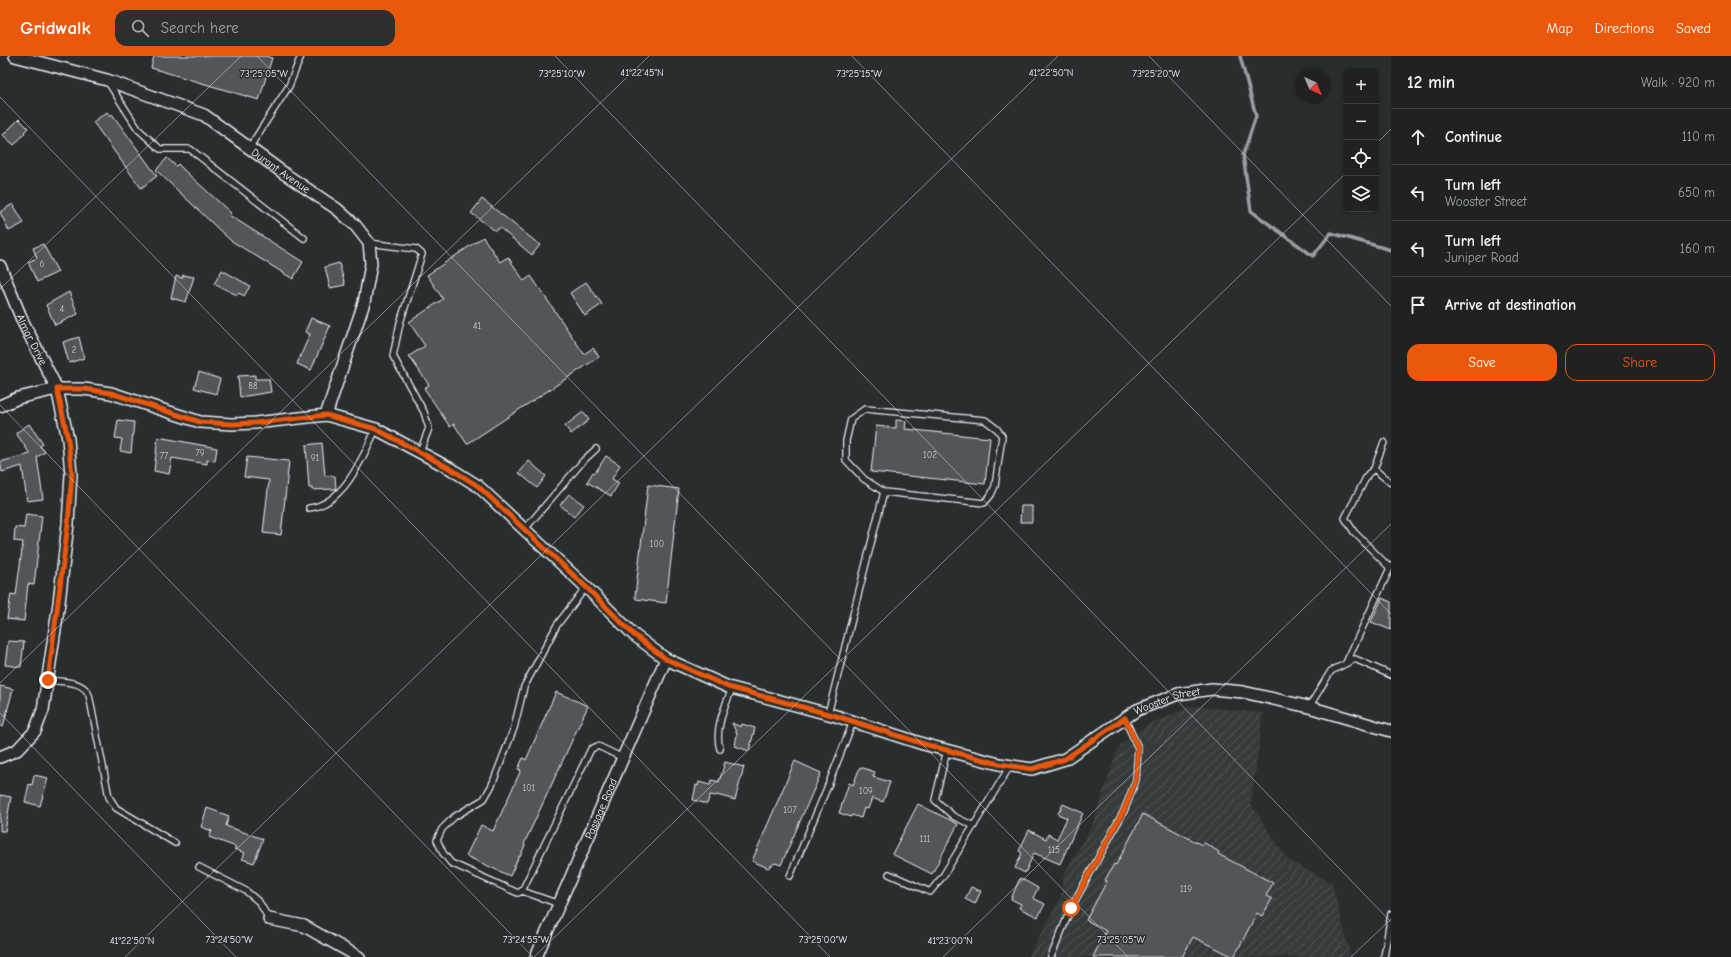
<!DOCTYPE html>
<meta charset="utf-8">
<style>
body{margin:0;font-family:"Comic Neue",sans-serif;background:#2d2f2f;color:#f1f3f6}
.controls{position:absolute;right:12px;top:12px;display:grid;overflow:hidden;border-radius:8px;box-shadow:0 2px 6px #0003}
.controls button{width:36px;height:36px;display:grid;place-items:center;padding:0;border:0;border-bottom:1px solid #3d3f40;background:#202222;color:#f1f3f6;font:20px sans-serif}
.compass{position:absolute;left:1295px;top:12px;width:36px;height:36px;border-radius:50%;background:#202222;box-shadow:0 2px 6px #0003;rotate:136deg}
.stop{position:absolute;width:12px;height:12px;margin:-9px;border:3px solid #ea580c;border-radius:50%;background:#fff}
.stop.end{background:#ea580c;border-color:#fff;box-shadow:0 1px 4px #0008}
.list{margin:0;padding:0;list-style:none}
h2{display:flex;justify-content:space-between;align-items:center;height:52px;margin:0;padding:0 16px;font-size:17px}
h2 small{font-size:13px;font-weight:400;color:#a2a4a5}
.list li{display:grid;grid-template-columns:26px 1fr auto;gap:12px;align-items:center;box-sizing:border-box;height:56px;padding:0 16px;border-top:1px solid #3d3f40}
.list b{display:block;font-size:15px;white-space:nowrap}
.list p{margin:0;font-size:13px;white-space:nowrap;color:#a2a4a5}
.list em{font-size:13px;font-style:normal;color:#a2a4a5}
.actions{display:flex;gap:8px;padding:12px 16px}
.actions a{flex:1;padding:9px 0;border:1px solid #ea580c;border-radius:12px;text-align:center;font-size:14px;color:#ea580c}
.actions .main{background:#ea580c;color:#fff}
.icon{flex:none;width:22px;height:22px;fill:none;stroke:currentColor;stroke-width:2;stroke-linecap:round;stroke-linejoin:round}
.map{position:relative;flex:none;width:1391px;height:901px;overflow:hidden}
header{display:flex;align-items:center;gap:24px;box-sizing:border-box;height:56px;padding:0 20px;background:#ea580c;color:#fff}
header strong{font-size:19px}
nav{display:flex;gap:22px;margin-inline-start:auto;font-size:14px}
.search{width:280px;height:36px;background:#2d2f2f;display:flex;align-items:center;gap:10px;box-sizing:border-box;padding:0 14px;border-radius:12px;color:#a2a4a5;font-size:15px}
main{display:flex}
aside{flex:1;background:#202222}
.map>svg:first-child{display:block}
</style>
<header>
<strong>Gridwalk</strong>
<div class="search"><svg class="icon" aria-label="search" viewBox="0 0 24 24"><circle cx="10" cy="10" r="6"/><path d="M15 15l6 6"/></svg>Search here</div>
<nav><a>Map</a><a>Directions</a><a>Saved</a></nav>
</header>
<main>
<div class="map">
<svg width="1391" height="901" viewBox="0 0 1391 901">
<defs>
<pattern id="industrial-furrows" width="10" height="10" patternUnits="userSpaceOnUse"><rect width="10" height="10" fill="#363a3b"/><path d="M-1 1l2-2M0 10L10 0M9 11l2-2" fill="none" stroke="#535758"/></pattern>
</defs>
<rect width="100%" height="100%" fill="#2a2d2e"/>
<filter id="ink" filterUnits="userSpaceOnUse"><feTurbulence type="fractalNoise" baseFrequency=".025" numOctaves="2"/><feDisplacementMap in="SourceGraphic" scale="8" xChannelSelector="R" yChannelSelector="G"/><feConvolveMatrix kernelMatrix="1 2 1 2 8 2 1 2 1" color-interpolation-filters="sRGB"/></filter>
<g filter="url(#ink)">
<!-- industrial -->
<path fill="url(#industrial-furrows)" d="M 1193,650 L 1263,657 L 1251,748 L 1288,804 L 1332,827 L 1351,901 L 1028,901 L 1061,841 L 1063,820 L 1092,769 L 1119,690 L 1149,668 Z"/>
<g fill="none" stroke-linecap="round" stroke-linejoin="round">
<!-- stream -->
<path stroke="#989fa3" stroke-width="3.5" d="M 1240,0 L 1256,60 L 1243,99 L 1251,155 L 1313,200 L 1331,177 L 1391,194"/>
</g>
<!-- building -->
<path fill="#535759" stroke="#e8f1f8" d="M 154,0 L 266,0 L 272,2 L 259,44 L 151,12 Z
M 107,56 L 110,60 L 112,58 L 157,120 L 141,132 L 93,66 Z
M 19,63 L 28,72 L 24,76 L 25,77 L 14,89 L 3,79 Z
M 167,102 L 176,110 L 178,108 L 186,116 L 231,157 L 229,159 L 303,206 L 293,223 L 230,184 L 156,114 Z
M 482,143 L 540,189 L 532,199 L 500,172 L 497,174 L 494,174 L 471,157 Z
M 13,148 L 24,167 L 9,175 L 0,156 Z
M 483,181 L 500,206 L 508,201 L 524,225 L 531,220 L 584,298 L 593,292 L 599,301 L 467,388 L 454,368 L 450,371 L 424,332 L 429,329 L 409,300 L 425,290 L 409,266 L 443,243 L 427,219 Z
M 43,188 L 58,216 L 37,226 L 28,206 L 37,202 L 33,192 Z
M 339,207 L 345,229 L 330,232 L 325,211 Z
M 222,214 L 250,230 L 244,240 L 239,237 L 237,239 L 214,228 Z
M 183,219 L 194,221 L 186,246 L 171,242 L 176,220 L 182,222 Z
M 586,226 L 602,248 L 585,260 L 570,237 Z
M 69,236 L 78,258 L 55,269 L 46,249 Z
M 311,262 L 330,270 L 311,314 L 297,308 L 310,278 L 305,276 Z
M 79,281 L 84,302 L 69,307 L 63,286 Z
M 199,316 L 220,323 L 216,338 L 194,332 Z
M 255,319 L 255,323 L 269,323 L 271,336 L 240,341 L 238,320 Z
M 583,356 L 589,364 L 571,378 L 565,370 Z
M 118,364 L 134,366 L 131,397 L 120,395 L 122,383 L 115,382 Z
M 896,364 L 906,365 L 905,373 L 990,382 L 985,428 L 871,416 L 876,370 L 896,372 Z
M 29,368 L 43,388 L 40,390 L 45,396 L 37,401 L 43,443 L 27,445 L 22,410 L 2,416 L 0,406 L 30,398 L 16,377 Z
M 158,381 L 217,392 L 215,405 L 207,404 L 207,408 L 172,402 L 169,418 L 154,415 Z
M 322,387 L 325,420 L 335,420 L 336,433 L 312,434 L 312,432 L 309,432 L 306,389 Z
M 606,400 L 620,409 L 612,423 L 619,427 L 611,440 L 587,426 L 593,416 L 595,417 Z
M 247,401 L 289,405 L 281,479 L 263,477 L 269,424 L 244,421 Z
M 529,405 L 546,420 L 537,432 L 519,417 Z
M 648,429 L 679,433 L 666,547 L 636,543 L 635,541 Z
M 569,438 L 584,449 L 574,461 L 560,449 Z
M 1021,450 L 1032,450 L 1032,466 L 1020,466 Z
M 26,458 L 42,460 L 34,529 L 28,528 L 24,565 L 7,563 L 11,538 L 16,539 L 23,486 L 14,485 L 15,471 L 24,472 Z
M 1382,542 L 1391,546 L 1391,574 L 1371,566 Z
M 8,585 L 24,586 L 21,611 L 5,609 Z
M 0,630 L 13,633 L 3,671 L 0,670 Z
M 556,636 L 588,650 L 524,788 L 525,789 L 520,801 L 519,800 L 510,820 L 466,800 L 481,769 L 493,775 L 521,714 L 518,713 L 523,702 L 526,704 Z
M 732,667 L 741,671 L 742,668 L 755,672 L 749,695 L 735,690 L 737,678 Z
M 795,705 L 821,717 L 781,809 L 775,807 L 768,812 L 752,805 Z
M 725,706 L 744,711 L 735,744 L 717,739 L 716,740 L 710,739 L 707,748 L 693,744 L 696,729 L 698,730 L 699,726 L 710,729 L 712,724 L 719,726 Z
M 860,711 L 875,716 L 873,721 L 890,726 L 883,746 L 872,742 L 868,753 L 864,752 L 861,762 L 852,759 L 851,761 L 839,757 L 849,727 L 853,729 Z
M 34,719 L 48,722 L 40,750 L 25,746 L 29,728 L 32,729 Z
M 0,739 L 11,741 L 5,775 L 0,775 Z
M 918,748 L 958,768 L 932,818 L 892,798 Z
M 1063,748 L 1083,757 L 1060,808 L 1034,797 L 1025,817 L 1015,812 L 1022,797 L 1019,795 L 1029,774 L 1046,783 L 1048,778 L 1057,783 L 1067,762 L 1058,758 Z
M 207,752 L 229,760 L 226,770 L 263,783 L 254,807 L 242,803 L 245,797 L 234,793 L 236,791 L 209,781 L 212,775 L 201,771 Z
M 1143,758 L 1202,789 L 1203,786 L 1219,796 L 1218,798 L 1273,827 L 1266,840 L 1272,843 L 1262,860 L 1257,857 L 1234,901 L 1193,881 L 1182,901 L 1093,901 L 1106,875 L 1086,864 L 1107,825 L 1105,824 L 1114,808 L 1116,809 Z
M 1020,822 L 1038,832 L 1033,842 L 1045,848 L 1038,861 L 1019,852 L 1021,848 L 1011,843 Z
M 971,831 L 981,835 L 975,848 L 965,843 Z"/>
<g fill="none" stroke-linecap="round" stroke-linejoin="round">
<defs>
<path id="lane" d="M 108,26 L 138,73 L 160,93 L 190,93 L 304,182
M 249,92 L 289,30 L 301,0
M 369,187 L 416,193 L 422,198 L 400,267 L 393,300 L 424,356 L 429,372 L 420,396
M 1374,413 L 1384,386
M 309,452 C 344,448 363,401 376,373
M 525,473 L 584,404 L 596,393
M 1390,512 L 1354,476 L 1345,462 L 1368,418 L 1374,413 L 1391,427
M 586,531 L 557,569 L 524,631 L 514,672 L 492,729 L 484,743 L 454,761 L 442,773 L 437,784 L 443,797 L 451,807 L 518,837 L 522,835 L 591,693 L 598,690 L 623,702
M 1346,607 L 1391,510
M 48,624 C 62,626 83,624 89,639 L 109,741 L 116,752 L 175,787
M 1309,651 L 1331,615 L 1355,603 L 1391,619
M 828,658 L 884,436 L 864,423 L 846,404 L 846,385 L 851,363 L 865,353 L 985,364 L 997,373 L 1002,380 L 995,430 L 991,439 L 984,447 L 884,436
M 720,693 C 714,673 725,651 732,632
M 947,694 L 935,744 L 953,760 L 974,770
M 199,811 L 246,835 L 259,846 L 269,863
M 889,818 L 930,836 L 943,820 L 1010,710
M 790,820 L 827,732 L 853,666
M 522,835 L 559,848
M 1051,901 L 1071,852 L 1124,755 L 1136,724 L 1138,692 L 1125,663
M 1384,901 L 1391,858"/>
<g id="street">
<path id="s1" d="M 15,0 L 107,24 L 204,59 L 285,118 L 337,153 L 355,169 L 369,187 L 371,208 L 364,247 L 326,359"/>
<path id="s2" d="M 0,210 L 23,266 L 57,333 L 68,383 L 71,418 L 68,468 L 59,547 L 43,654 L 35,675 L 17,694 L 0,701"/>
<path id="s3" d="M 0,350 L 18,342 L 57,333 L 84,333 L 111,337 L 200,366 L 232,368 L 255,367 L 326,359 L 376,373 L 451,413 L 478,430 L 586,531 L 634,579 L 666,603 L 728,631 L 836,660 L 923,688 L 999,708 L 1032,713 L 1065,703 L 1137,654 L 1178,638 L 1212,633 L 1243,636 L 1309,651 L 1391,675"/>
<path d="M 269,863 L 304,870 L 359,901"/>
<path id="s4" d="M 536,901 L 666,603"/>
</g>
</defs>
<!-- lane casing -->
<use href="#lane" stroke="#e8f1f8" stroke-width="8"/>
<!-- street casing -->
<use href="#street" stroke="#e8f1f8" stroke-width="14"/>
<!-- lane -->
<use href="#lane" stroke="#2a2d2e" stroke-width="5.5"/>
<!-- street -->
<use href="#street" stroke="#2a2d2e" stroke-width="11"/>
</g>
</g>
<g fill="none" stroke-linecap="round" stroke-linejoin="round" filter="url(#ink)">
<!-- route -->
<path stroke="#ea580c" stroke-width="5" d="M 48,624 L 68,468 L 72,418 L 68,383 L 57,333 L 84,333 L 111,337 L 200,366 L 232,368 L 255,367 L 326,359 L 376,373 L 451,413 L 478,430 L 586,531 L 634,579 L 666,603 L 728,631 L 836,660 L 924,688 L 999,708 L 1032,713 L 1065,703 L 1125,662 L 1138,692 L 1136,724 L 1124,754 L 1071,852"/>
</g>
<!-- ticks -->
<path fill="none" stroke="#e8f1f8" stroke-width="1" stroke-opacity="0.45" d="M 257,0 L 1128,901M 555,0 L 1391,866M 852,0 L 1391,558M 1149,0 L 1391,250M 0,41 L 830,901M 1376,88 L 1391,73M 0,233 L 241,0M 0,349 L 533,901M 0,627 L 649,0M 0,657 L 236,901M 125,901 L 1058,0M 534,901 L 1346,117M 943,901 L 1391,468M 1351,901 L 1391,863"/>
<g text-anchor="middle" dominant-baseline="central" stroke-width="3" stroke-linejoin="round" paint-order="stroke">
<!-- number labels -->
<g font-size="9" fill="#c3cad0">
<text x="42" y="208">6</text>
<text x="62" y="253">4</text>
<text x="477" y="270">41</text>
<text x="74" y="294">2</text>
<text x="253" y="330">88</text>
<text x="200" y="397">79</text>
<text x="930" y="399">102</text>
<text x="164" y="400">77</text>
<text x="315" y="402">91</text>
<text x="657" y="488">100</text>
<text x="529" y="732">101</text>
<text x="866" y="735">109</text>
<text x="790" y="754">107</text>
<text x="925" y="783">111</text>
<text x="1054" y="794">115</text>
<text x="1186" y="833">119</text>
</g>
<!-- street labels -->
<g font-size="11" fill="#e8f1f8" stroke="#2a2d2e">
<text stroke="none"><textPath href="#s1" startOffset="293">Durant Avenue</textPath></text>
<text stroke="none"><textPath href="#s2" startOffset="80">Almar Drive</textPath></text>
<text stroke="none"><textPath href="#s3" startOffset="1295">Wooster Street</textPath></text>
<text stroke="none"><textPath href="#s4" startOffset="162">Passage Road</textPath></text>
</g>
</g>
<g font-size="10" text-anchor="middle" fill="#e8f1f8" stroke="#2a2d2e" stroke-width="3" stroke-linejoin="round" paint-order="stroke">
<text x="642" y="20">41°22'45"N</text>
<text x="1051" y="20">41°22'50"N</text>
<text x="264" y="21">73°25'05"W</text>
<text x="562" y="21">73°25'10"W</text>
<text x="859" y="21">73°25'15"W</text>
<text x="1156" y="21">73°25'20"W</text>
<text x="229" y="887">73°24'50"W</text>
<text x="526" y="887">73°24'55"W</text>
<text x="823" y="887">73°25'00"W</text>
<text x="1121" y="887">73°25'05"W</text>
<text x="132" y="888">41°22'50"N</text>
<text x="950" y="888">41°23'00"N</text>
</g>
</svg>
<div class="controls">
<button>+</button>
<button>−</button>
<button><svg class="icon" aria-label="locate" viewBox="0 0 24 24"><circle cx="12" cy="12" r="6"/><path d="M12 2v4M12 18v4M2 12h4M18 12h4"/></svg></button>
<button><svg class="icon" aria-label="layers" viewBox="0 0 24 24"><path d="M12 4l9 5-9 5-9-5zM3 14l9 5 9-5"/></svg></button>
</div>
<svg class="compass" viewBox="-18 -18 36 36"><path d="M0-13l5 13h-10z" fill="#e53935"/><path d="M0 13l5-13h-10z" fill="#a2a4a5"/></svg>
<div class="stop" style="left:1071px;top:852px"></div>
<div class="stop end" style="left:48px;top:624px"></div>
</div>
<aside>
<h2>12 min<small>Walk · 920 m</small></h2>
<ul class="list">
<li><svg class="icon" aria-label="ahead" viewBox="0 0 24 24"><path d="M12 20V5M6 11l6-6 6 6"/></svg><div><b>Continue</b></div><em>110 m</em></li>
<li><svg class="icon" aria-label="left" viewBox="0 0 24 24"><path d="M17 20v-9H6M10 6l-5 5 5 5"/></svg><div><b>Turn left</b><p>Wooster Street</p></div><em>650 m</em></li>
<li><svg class="icon" aria-label="left" viewBox="0 0 24 24"><path d="M17 20v-9H6M10 6l-5 5 5 5"/></svg><div><b>Turn left</b><p>Juniper Road</p></div><em>160 m</em></li>
<li><svg class="icon" aria-label="arrive" viewBox="0 0 24 24"><path d="M6 21V4h12l-3 4 3 4H6"/></svg><div><b>Arrive at destination</b></div></li>
</ul>
<div class="actions"><a class="main">Save</a><a>Share</a></div>
</aside>
</main>
